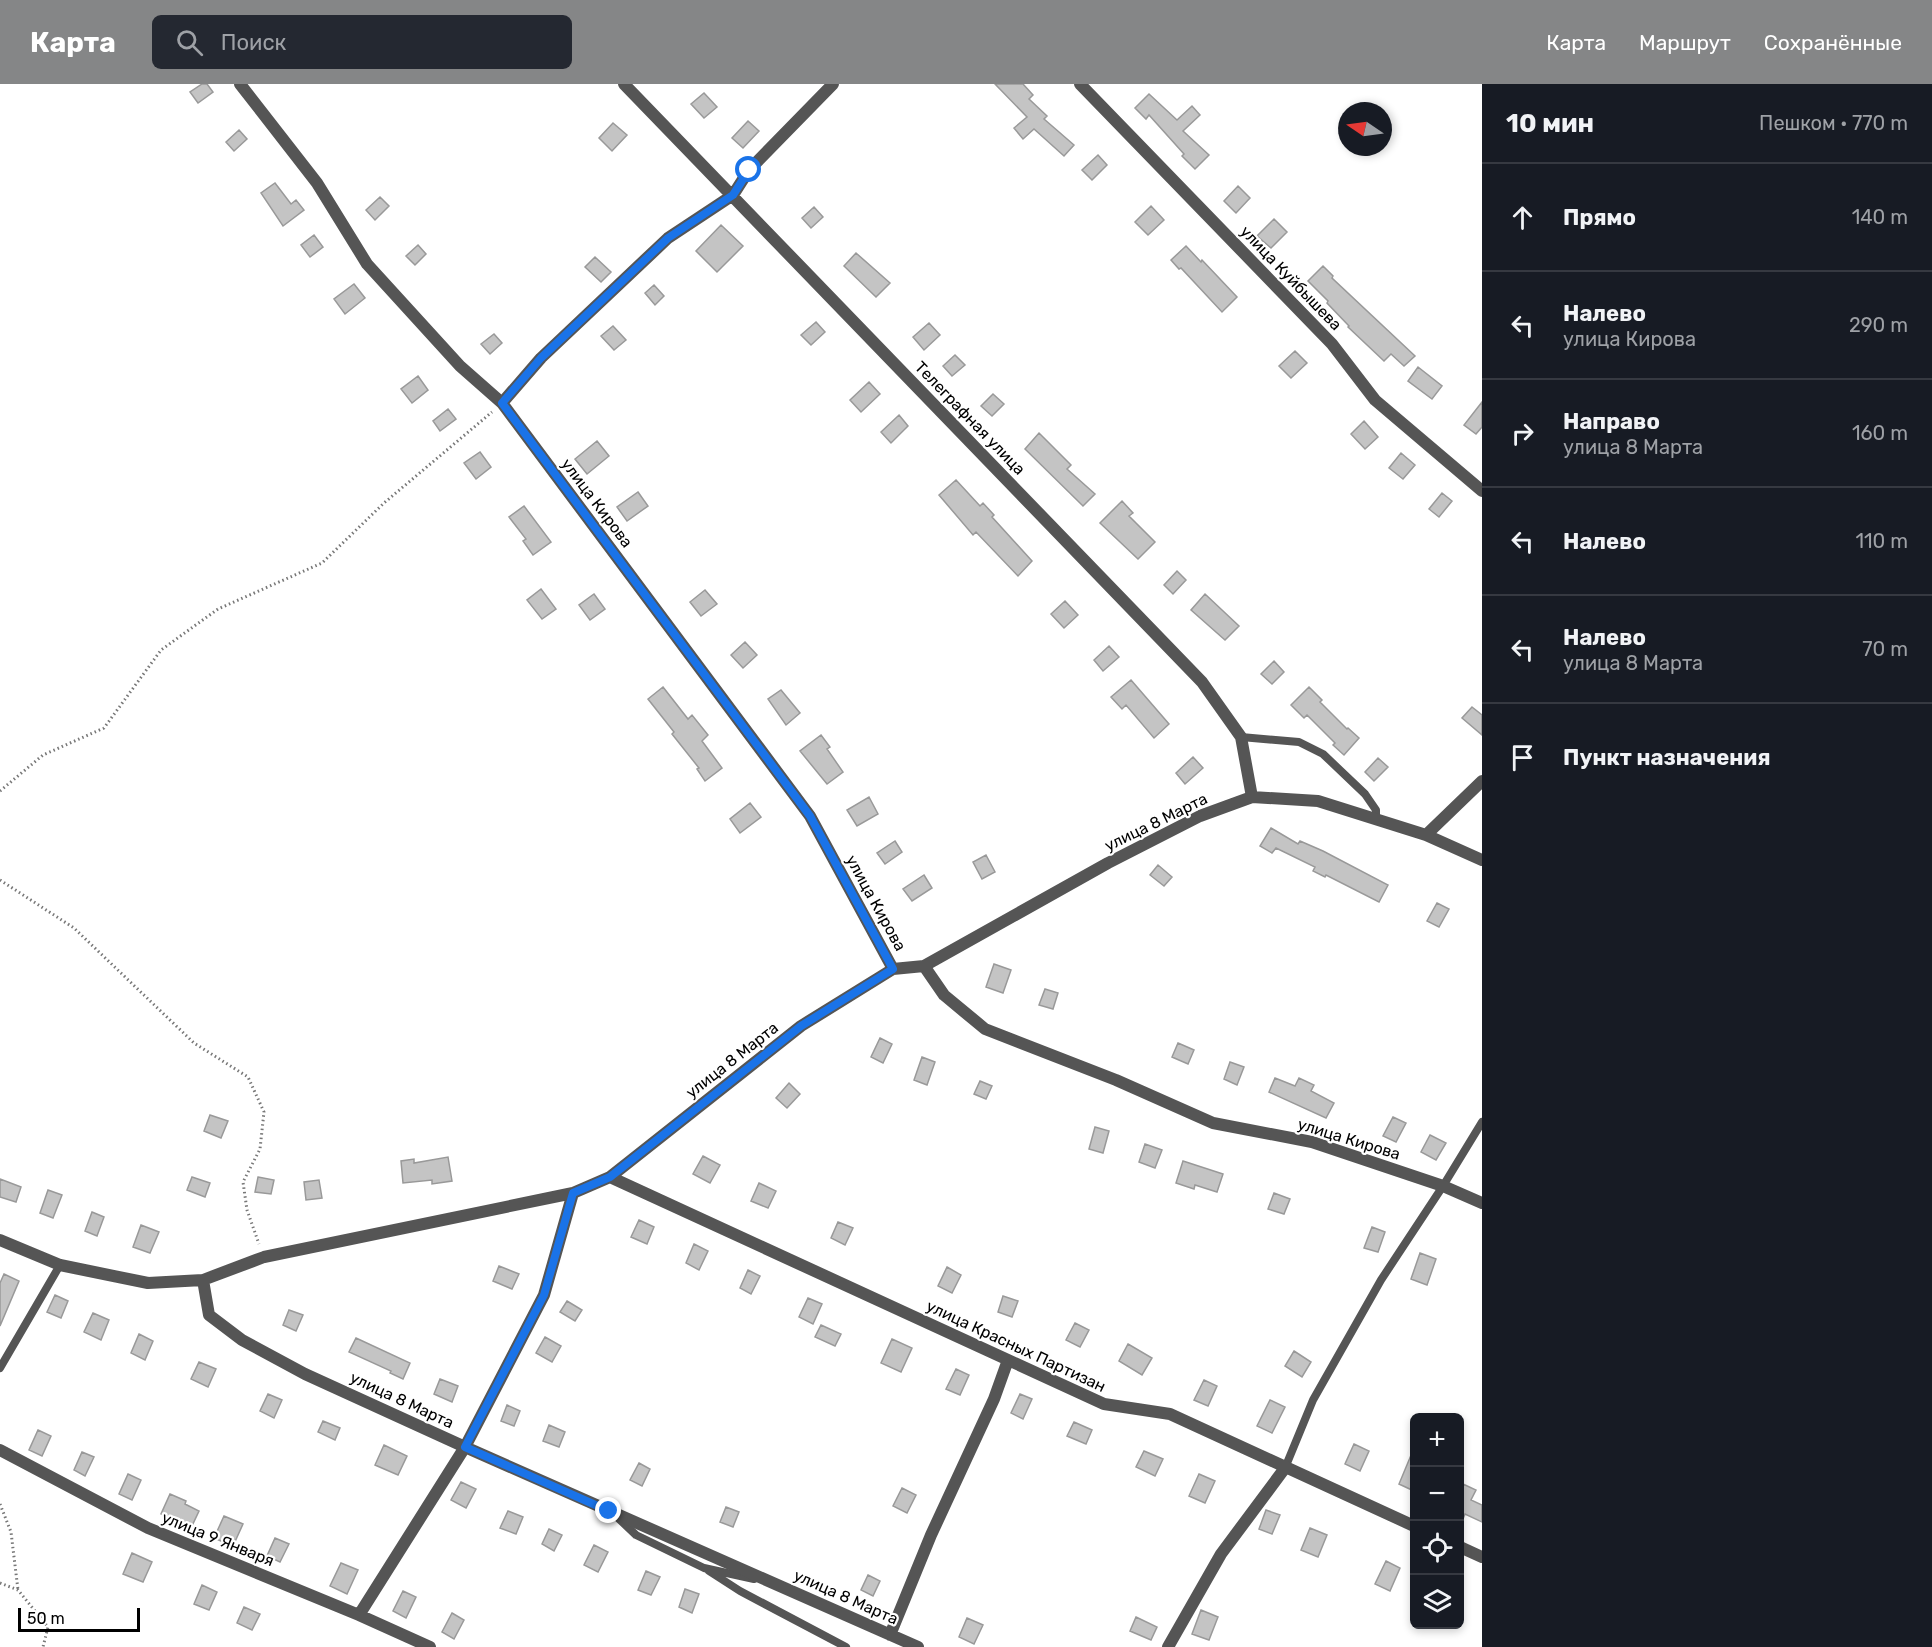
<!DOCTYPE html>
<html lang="ru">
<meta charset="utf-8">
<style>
body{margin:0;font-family:Rubik,sans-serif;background:#242831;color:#f1f3f6}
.controls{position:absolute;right:18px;bottom:18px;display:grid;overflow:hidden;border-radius:9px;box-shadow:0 3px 9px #0003}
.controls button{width:54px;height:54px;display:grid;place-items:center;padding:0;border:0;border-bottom:2px solid #363941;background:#171b24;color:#f1f3f6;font:30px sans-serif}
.compass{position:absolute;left:1338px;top:18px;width:54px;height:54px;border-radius:50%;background:#171b24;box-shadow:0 3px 9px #0003;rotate:283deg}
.scale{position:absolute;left:18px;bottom:15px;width:122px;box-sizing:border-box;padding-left:6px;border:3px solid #000;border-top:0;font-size:16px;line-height:21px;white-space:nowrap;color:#000;-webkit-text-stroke:4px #fff;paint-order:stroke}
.stop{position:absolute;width:18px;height:18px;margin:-14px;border:4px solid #1a73e8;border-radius:50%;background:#fff}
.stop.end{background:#1a73e8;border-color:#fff;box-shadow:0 2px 6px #0008}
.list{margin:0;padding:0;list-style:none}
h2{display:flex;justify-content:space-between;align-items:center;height:78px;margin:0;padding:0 24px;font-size:26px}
h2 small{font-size:20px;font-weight:400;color:#9ea1a6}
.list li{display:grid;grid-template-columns:39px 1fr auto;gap:18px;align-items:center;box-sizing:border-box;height:108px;padding:0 24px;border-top:2px solid #363941}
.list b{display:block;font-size:22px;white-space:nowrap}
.list p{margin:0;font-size:20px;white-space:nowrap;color:#9ea1a6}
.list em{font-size:20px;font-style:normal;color:#9ea1a6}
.icon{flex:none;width:33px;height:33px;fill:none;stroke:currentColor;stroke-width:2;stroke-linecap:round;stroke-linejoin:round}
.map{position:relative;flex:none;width:1482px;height:1563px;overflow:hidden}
header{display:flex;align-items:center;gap:36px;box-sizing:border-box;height:84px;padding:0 30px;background:#858687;color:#fff}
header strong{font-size:28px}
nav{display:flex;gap:33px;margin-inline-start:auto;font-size:21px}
.search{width:420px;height:54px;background:#242831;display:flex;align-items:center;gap:15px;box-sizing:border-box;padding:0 21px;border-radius:9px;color:#9ea1a6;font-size:22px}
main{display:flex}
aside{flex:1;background:#171b24}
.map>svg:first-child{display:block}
</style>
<header>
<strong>Карта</strong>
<div class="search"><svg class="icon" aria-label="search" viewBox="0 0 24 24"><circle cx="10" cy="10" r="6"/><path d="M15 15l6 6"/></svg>Поиск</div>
<nav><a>Карта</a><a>Маршрут</a><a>Сохранённые</a></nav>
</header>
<main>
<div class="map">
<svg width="1482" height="1563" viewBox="0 0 1482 1563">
<rect width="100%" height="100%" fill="#fff"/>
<!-- building -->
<path fill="#c4c4c4" stroke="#999" stroke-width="1.5" d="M 202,0 L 207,0 L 213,8 L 198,19 L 190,8 Z
M 995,0 L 1023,0 L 1033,11 L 1029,15 L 1047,32 L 1044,35 L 1074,61 L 1064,72 L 1034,45 L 1023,55 L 1014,44 L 1027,33 Z
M 704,9 L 717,23 L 704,34 L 691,20 Z
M 1149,10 L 1177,36 L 1192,22 L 1200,31 L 1183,47 L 1209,71 L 1195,85 L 1182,72 L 1184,70 L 1149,31 L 1146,35 L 1135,24 Z
M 748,37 L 759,47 L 743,64 L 732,54 Z
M 613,39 L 627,51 L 612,67 L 599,54 Z
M 239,46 L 247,55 L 234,67 L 226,58 Z
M 1098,71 L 1107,81 L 1092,96 L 1082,86 Z
M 275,99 L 291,120 L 296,116 L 304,126 L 283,142 L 261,109 Z
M 1238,102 L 1250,114 L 1236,129 L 1224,117 Z
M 380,113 L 389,122 L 375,136 L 366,126 Z
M 1151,122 L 1164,136 L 1148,151 L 1135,138 Z
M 814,123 L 823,133 L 811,144 L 802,134 Z
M 1274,135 L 1287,148 L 1271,164 L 1257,152 Z
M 721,141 L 743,162 L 717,188 L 696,167 Z
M 314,151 L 323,163 L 310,173 L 301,161 Z
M 418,161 L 426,170 L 415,181 L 406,172 Z
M 1186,162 L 1201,178 L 1202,176 L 1237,213 L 1222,228 L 1181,184 L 1179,185 L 1171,176 Z
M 856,169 L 890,199 L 876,213 L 844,182 Z
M 595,173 L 611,188 L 601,198 L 585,183 Z
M 1323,182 L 1333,192 L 1332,194 L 1415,272 L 1404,282 L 1391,270 L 1384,277 L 1348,243 L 1349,242 L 1327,219 L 1328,217 L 1308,197 Z
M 354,200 L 365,214 L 345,230 L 334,215 Z
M 654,201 L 664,212 L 655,221 L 645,209 Z
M 816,238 L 825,248 L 811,261 L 801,251 Z
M 929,239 L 940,251 L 924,266 L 913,253 Z
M 613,242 L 626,256 L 614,266 L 601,252 Z
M 494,250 L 502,259 L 490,270 L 481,260 Z
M 1295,267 L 1307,279 L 1291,294 L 1279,282 Z
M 955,271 L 965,281 L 952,292 L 943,282 Z
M 1418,283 L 1442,302 L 1432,315 L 1408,297 Z
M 418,292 L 428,306 L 412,319 L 401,305 Z
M 869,298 L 880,310 L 861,328 L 850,316 Z
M 993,310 L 1004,320 L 992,332 L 981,322 Z
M 1482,318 L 1482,343 L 1476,350 L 1464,341 Z
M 448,325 L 456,335 L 440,347 L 433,337 Z
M 899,331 L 908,342 L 891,359 L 881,348 Z
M 1364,337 L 1378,353 L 1365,365 L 1351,350 Z
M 1039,349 L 1071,381 L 1067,385 L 1095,410 L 1083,422 L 1025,365 Z
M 597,357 L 609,372 L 587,390 L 575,375 Z
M 480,368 L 491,383 L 476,395 L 464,379 Z
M 1401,369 L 1415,381 L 1403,395 L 1389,384 Z
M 956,396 L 980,422 L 983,419 L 994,431 L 992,433 L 1032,477 L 1018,492 L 976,448 L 973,451 L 939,411 Z
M 638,408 L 648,422 L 627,437 L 617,423 Z
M 1442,409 L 1452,417 L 1439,433 L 1429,425 Z
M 1122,417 L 1133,429 L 1129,432 L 1155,458 L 1138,475 L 1100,439 Z
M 524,422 L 551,458 L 533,471 L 523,457 L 526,455 L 509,433 Z
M 1177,487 L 1186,496 L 1173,510 L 1164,501 Z
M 541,505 L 556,525 L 542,535 L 527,516 Z
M 705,506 L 717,520 L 701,532 L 690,518 Z
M 594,510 L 605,525 L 590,536 L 579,521 Z
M 1205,510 L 1239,542 L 1225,556 L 1191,526 Z
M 1065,517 L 1078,531 L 1064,544 L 1051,530 Z
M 745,558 L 757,571 L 743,584 L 731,571 Z
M 1109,562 L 1119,573 L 1103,587 L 1094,576 Z
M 1274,577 L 1284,588 L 1272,600 L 1261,590 Z
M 1131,596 L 1169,640 L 1154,654 L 1126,621 L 1122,625 L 1111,613 Z
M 663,603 L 688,635 L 692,631 L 708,651 L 702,657 L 722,684 L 705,697 L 697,685 L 699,684 L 672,650 L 674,648 L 648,615 Z
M 1309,603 L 1322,616 L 1320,618 L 1347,645 L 1348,644 L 1359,654 L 1344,671 L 1333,661 L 1335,659 L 1307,631 L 1304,634 L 1291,621 Z
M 781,606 L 800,629 L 786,641 L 768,615 Z
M 1472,623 L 1482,631 L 1482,651 L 1462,634 Z
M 821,651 L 830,663 L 827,665 L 843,688 L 827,700 L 800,667 Z
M 1193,673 L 1203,684 L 1185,700 L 1176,689 Z
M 1378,674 L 1388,683 L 1374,697 L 1365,688 Z
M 869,713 L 878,730 L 857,742 L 847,726 Z
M 750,719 L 761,733 L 740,749 L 730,735 Z
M 1271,744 L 1298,760 L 1300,757 L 1323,767 L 1388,801 L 1379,818 L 1326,791 L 1325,793 L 1313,787 L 1315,783 L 1276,764 L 1272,769 L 1260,762 Z
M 895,757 L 902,768 L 885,780 L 877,769 Z
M 986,771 L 995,788 L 982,795 L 973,778 Z
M 1158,781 L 1172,793 L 1164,802 L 1150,791 Z
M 924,791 L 932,804 L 912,817 L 903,805 Z
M 1437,819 L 1449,825 L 1439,843 L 1427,837 Z
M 994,880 L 1011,886 L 1003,909 L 986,903 Z
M 1045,905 L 1058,909 L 1053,925 L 1039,921 Z
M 880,954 L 892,960 L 883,979 L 871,973 Z
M 1178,959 L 1194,966 L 1188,980 L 1172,973 Z
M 922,973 L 935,978 L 927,1001 L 914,996 Z
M 1230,978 L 1244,983 L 1237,1001 L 1224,995 Z
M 1275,994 L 1295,1002 L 1299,994 L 1314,1001 L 1311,1007 L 1334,1019 L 1326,1034 L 1269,1008 Z
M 980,997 L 992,1002 L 986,1015 L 974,1010 Z
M 789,999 L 800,1010 L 787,1024 L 776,1014 Z
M 210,1031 L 228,1037 L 221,1054 L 204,1047 Z
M 1393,1033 L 1406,1039 L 1396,1058 L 1383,1052 Z
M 1095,1043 L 1109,1047 L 1103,1069 L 1089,1065 Z
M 1430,1051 L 1446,1059 L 1436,1076 L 1421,1068 Z
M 1145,1060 L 1162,1066 L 1155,1084 L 1139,1078 Z
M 703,1072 L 720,1081 L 710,1099 L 693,1090 Z
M 448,1073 L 452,1097 L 432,1100 L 432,1096 L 403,1099 L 401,1077 L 414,1075 L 414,1079 Z
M 1183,1077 L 1223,1090 L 1217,1108 L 1195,1101 L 1194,1105 L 1176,1099 Z
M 192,1093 L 210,1099 L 205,1113 L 187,1106 Z
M 258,1093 L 274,1096 L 271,1110 L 255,1108 Z
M 0,1095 L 21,1103 L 16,1118 L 0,1113 Z
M 319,1096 L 322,1114 L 306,1116 L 304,1098 Z
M 759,1099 L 776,1107 L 768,1124 L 751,1117 Z
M 48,1106 L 62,1111 L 53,1134 L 40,1129 Z
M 1274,1109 L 1290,1115 L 1284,1130 L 1268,1125 Z
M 92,1128 L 104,1133 L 97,1152 L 85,1147 Z
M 639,1136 L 654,1143 L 647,1160 L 631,1153 Z
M 838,1138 L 853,1144 L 845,1161 L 831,1154 Z
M 141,1141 L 159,1148 L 150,1169 L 133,1163 Z
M 1372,1143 L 1385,1148 L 1378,1168 L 1364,1164 Z
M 694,1160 L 708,1167 L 699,1186 L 686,1179 Z
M 1420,1169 L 1436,1175 L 1427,1201 L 1411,1195 Z
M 499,1182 L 519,1190 L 512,1205 L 493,1197 Z
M 947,1183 L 961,1191 L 952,1209 L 938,1202 Z
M 748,1186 L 760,1192 L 751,1210 L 740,1204 Z
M 4,1190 L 19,1197 L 0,1242 L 0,1199 Z
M 55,1211 L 68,1217 L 61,1234 L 47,1228 Z
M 1003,1212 L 1018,1217 L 1012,1233 L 998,1228 Z
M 808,1214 L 822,1220 L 813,1240 L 799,1233 Z
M 567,1217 L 582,1226 L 575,1237 L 560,1228 Z
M 289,1226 L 303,1231 L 296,1247 L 283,1241 Z
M 93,1229 L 109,1236 L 101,1256 L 84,1248 Z
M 1075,1239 L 1089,1246 L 1080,1263 L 1066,1256 Z
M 821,1241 L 841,1250 L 835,1262 L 815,1253 Z
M 139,1250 L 153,1257 L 145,1276 L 131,1269 Z
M 545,1253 L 561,1262 L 552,1278 L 536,1269 Z
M 356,1254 L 410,1279 L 403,1295 L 390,1289 L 391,1287 L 349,1268 Z
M 892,1255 L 912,1264 L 901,1288 L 881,1279 Z
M 1128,1260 L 1152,1274 L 1142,1291 L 1119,1277 Z
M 1294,1267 L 1311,1278 L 1302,1293 L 1285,1282 Z
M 199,1278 L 216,1285 L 208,1303 L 191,1295 Z
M 956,1285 L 969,1291 L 960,1311 L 946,1305 Z
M 440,1295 L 458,1302 L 452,1318 L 434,1310 Z
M 1204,1296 L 1217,1302 L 1208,1322 L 1194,1316 Z
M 268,1310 L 282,1316 L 274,1334 L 260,1327 Z
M 1020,1310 L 1032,1315 L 1023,1335 L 1011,1329 Z
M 1270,1316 L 1285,1323 L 1272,1349 L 1257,1342 Z
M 507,1321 L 520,1327 L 514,1342 L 501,1337 Z
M 323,1337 L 340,1344 L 335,1356 L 318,1348 Z
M 1074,1338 L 1092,1346 L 1086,1360 L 1067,1352 Z
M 549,1341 L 565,1348 L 559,1363 L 543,1357 Z
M 38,1346 L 51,1352 L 42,1372 L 29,1366 Z
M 1354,1360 L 1369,1367 L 1360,1387 L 1345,1380 Z
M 384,1361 L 407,1372 L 398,1391 L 375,1381 Z
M 1414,1364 L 1414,1407 L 1399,1400 Z
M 1144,1367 L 1163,1375 L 1155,1392 L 1136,1383 Z
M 82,1368 L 94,1373 L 85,1392 L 74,1386 Z
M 639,1379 L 650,1385 L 642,1402 L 630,1396 Z
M 128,1390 L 141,1396 L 132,1416 L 119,1410 Z
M 1199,1390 L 1215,1397 L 1205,1419 L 1189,1412 Z
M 461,1398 L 476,1405 L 466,1424 L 451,1416 Z
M 1463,1400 L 1476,1406 L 1471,1416 L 1482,1421 L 1482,1438 L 1465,1430 L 1460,1442 L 1460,1408 Z
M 902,1404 L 916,1411 L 907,1429 L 893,1422 Z
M 170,1410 L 186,1417 L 185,1420 L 199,1427 L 191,1444 L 161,1430 Z
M 726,1423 L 739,1428 L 733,1443 L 720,1438 Z
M 1266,1426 L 1280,1431 L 1272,1450 L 1259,1445 Z
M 508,1427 L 523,1433 L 516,1450 L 500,1444 Z
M 224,1432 L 243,1440 L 233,1462 L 214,1454 Z
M 1310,1444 L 1327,1451 L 1318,1473 L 1301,1466 Z
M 549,1445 L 562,1451 L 554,1467 L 542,1460 Z
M 275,1454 L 289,1460 L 280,1478 L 267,1472 Z
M 594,1461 L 608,1468 L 598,1488 L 584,1481 Z
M 132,1469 L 152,1478 L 143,1498 L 123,1490 Z
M 1386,1477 L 1400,1484 L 1390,1507 L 1375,1500 Z
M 341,1479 L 358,1486 L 347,1510 L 330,1502 Z
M 646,1487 L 660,1493 L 651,1511 L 638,1506 Z
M 868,1491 L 880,1497 L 873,1512 L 861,1506 Z
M 202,1501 L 217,1508 L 209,1526 L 194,1520 Z
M 685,1505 L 699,1510 L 692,1529 L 679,1523 Z
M 403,1507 L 416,1513 L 406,1534 L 393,1527 Z
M 244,1523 L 260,1530 L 252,1546 L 237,1539 Z
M 1201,1526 L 1218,1533 L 1209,1556 L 1192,1550 Z
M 452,1529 L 464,1536 L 454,1555 L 442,1548 Z
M 1136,1533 L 1157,1543 L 1151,1556 L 1130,1547 Z
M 967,1534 L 983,1541 L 974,1560 L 959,1553 Z"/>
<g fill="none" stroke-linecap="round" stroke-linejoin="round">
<!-- path -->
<path stroke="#777" stroke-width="3" stroke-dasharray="1.5 3" stroke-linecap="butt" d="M 0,707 L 43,671 L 104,644 L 161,566 L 218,525 L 322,479 L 384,419 L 492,328
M 0,796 L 74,844 L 194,959 L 248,993 L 264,1028 L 260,1065 L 243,1098 L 247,1126 L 259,1160
M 0,1420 L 11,1448 L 18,1506
M 0,1499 L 18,1506 L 48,1543 L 43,1563"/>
<!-- service -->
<path stroke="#555" stroke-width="8" d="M 1241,653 L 1299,658 L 1323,670 L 1365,710 L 1376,726 L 1376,735
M 0,1284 L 60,1181
M 1285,1384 L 1313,1316 L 1381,1196 L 1443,1102 L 1482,1038
M 617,1433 L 636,1451 L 704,1484 L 754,1495
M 709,1487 L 740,1507 L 846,1563"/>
<!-- minor -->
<path stroke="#555" stroke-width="12" d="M 240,0 L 317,99 L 367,180 L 460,282 L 502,319 L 810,732 L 893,885
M 624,0 L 1202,598 L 1241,653 L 1252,713
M 1080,0 L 1332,260 L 1375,316 L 1482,407
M 502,319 L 541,274 L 668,154 L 733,111 L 749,86 L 833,0
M 1426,751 L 1482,776
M 924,882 L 944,911 L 985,945 L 1116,996 L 1213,1039 L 1312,1058 L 1443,1102 L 1482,1119
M 610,1093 L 1104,1320 L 1170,1330 L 1414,1442
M 0,1156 L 60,1181 L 148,1199 L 203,1196 L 264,1173 L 573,1109 L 610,1093 L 801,942 L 893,885 L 924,882 L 1108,779 L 1200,732 L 1252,713 L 1318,717 L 1426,751 L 1482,697
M 203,1196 L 209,1231 L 242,1256 L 305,1290 L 465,1363 L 918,1563
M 0,1366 L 148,1444 L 359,1531 L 430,1563
M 1460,1463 L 1482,1473
M 359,1531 L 465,1363 L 544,1211 L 573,1109
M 890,1551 L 931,1451 L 994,1315 L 1008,1276
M 1168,1563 L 1221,1470 L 1285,1384"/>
</g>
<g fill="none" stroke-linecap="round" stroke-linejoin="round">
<!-- route -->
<path stroke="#1a73e8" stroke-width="8" d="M 609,1427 L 465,1363 L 544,1211 L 573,1109 L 610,1093 L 801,942 L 893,885 L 810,732 L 502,319 L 541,274 L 668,154 L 733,111 L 749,86"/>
</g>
<g text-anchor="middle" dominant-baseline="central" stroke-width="4.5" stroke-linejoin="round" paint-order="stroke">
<!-- street labels -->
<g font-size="16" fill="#000" stroke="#fff">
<text transform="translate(1291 194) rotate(46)">улица Куйбышева</text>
<text transform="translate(970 334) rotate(46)">Телеграфная улица</text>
<text transform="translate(597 419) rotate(53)">улица Кирова</text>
<text transform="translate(1156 738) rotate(-26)">улица 8 Марта</text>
<text transform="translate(876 819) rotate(61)">улица Кирова</text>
<text transform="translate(732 976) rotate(-38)">улица 8 Марта</text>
<text transform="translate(1349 1055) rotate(17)">улица Кирова</text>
<text transform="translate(1016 1262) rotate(25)">улица Красных Партизан</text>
<text transform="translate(402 1316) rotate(25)">улица 8 Марта</text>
<text transform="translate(218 1455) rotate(22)">улица 9 Января</text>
<text transform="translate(846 1513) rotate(24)">улица 8 Марта</text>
</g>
</g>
</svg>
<div class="controls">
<button>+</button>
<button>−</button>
<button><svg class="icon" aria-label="locate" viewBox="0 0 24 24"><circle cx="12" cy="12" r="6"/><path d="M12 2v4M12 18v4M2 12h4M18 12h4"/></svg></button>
<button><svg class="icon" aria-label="layers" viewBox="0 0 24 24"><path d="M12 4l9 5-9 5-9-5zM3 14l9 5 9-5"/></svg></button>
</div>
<svg class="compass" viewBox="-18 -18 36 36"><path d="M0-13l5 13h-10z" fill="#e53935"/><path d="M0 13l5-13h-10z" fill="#9ea1a6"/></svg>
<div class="scale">50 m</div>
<div class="stop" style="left:749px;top:86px"></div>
<div class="stop end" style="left:609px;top:1427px"></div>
</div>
<aside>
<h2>10 мин<small>Пешком · 770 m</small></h2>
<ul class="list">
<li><svg class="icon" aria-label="ahead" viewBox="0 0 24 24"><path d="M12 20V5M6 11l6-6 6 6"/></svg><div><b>Прямо</b></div><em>140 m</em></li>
<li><svg class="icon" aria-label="left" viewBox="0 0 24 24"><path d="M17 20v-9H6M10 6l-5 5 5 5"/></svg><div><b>Налево</b><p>улица Кирова</p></div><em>290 m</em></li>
<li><svg class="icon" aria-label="right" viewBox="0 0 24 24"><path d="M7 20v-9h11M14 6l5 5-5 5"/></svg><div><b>Направо</b><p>улица 8 Марта</p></div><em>160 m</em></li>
<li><svg class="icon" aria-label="left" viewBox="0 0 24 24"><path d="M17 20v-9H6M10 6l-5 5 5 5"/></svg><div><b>Налево</b></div><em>110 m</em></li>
<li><svg class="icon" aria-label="left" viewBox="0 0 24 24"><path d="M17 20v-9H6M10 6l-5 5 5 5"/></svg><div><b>Налево</b><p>улица 8 Марта</p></div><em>70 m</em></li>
<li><svg class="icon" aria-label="arrive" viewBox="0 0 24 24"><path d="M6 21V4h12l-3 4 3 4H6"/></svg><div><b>Пункт назначения</b></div></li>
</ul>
</aside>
</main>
